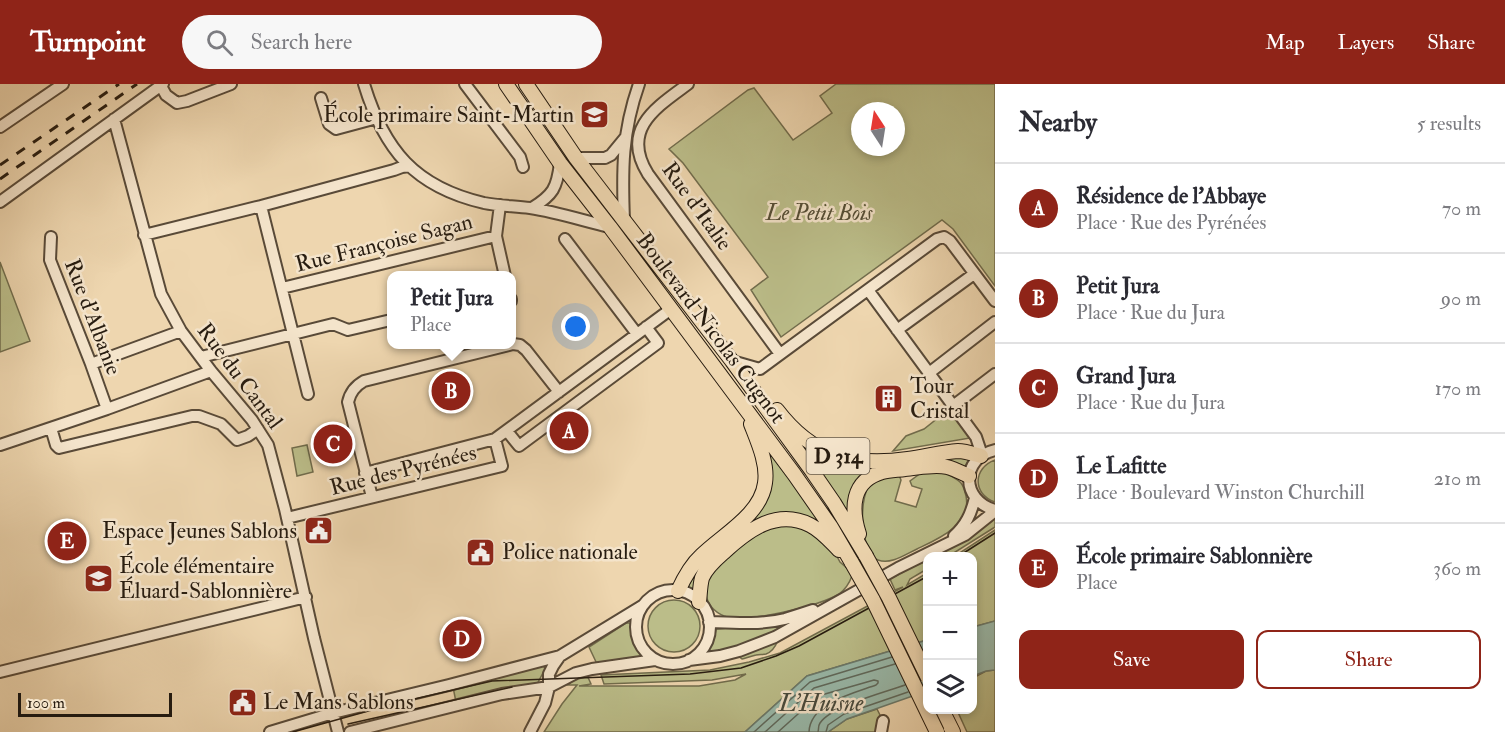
<!DOCTYPE html>
<meta charset="utf-8">
<style>
body{margin:0;font-family:"IM FELL Double Pica",serif;background:#f7f7f7;color:#2b2b33}
.controls{position:absolute;right:18px;bottom:18px;display:grid;overflow:hidden;border-radius:12px;box-shadow:0 3px 9px #0003}
.controls button{width:54px;height:54px;display:grid;place-items:center;padding:0;border:0;border-bottom:2px solid #e1e1e2;background:#fff;color:#2b2b33;font:30px sans-serif}
.compass{position:absolute;left:851px;top:18px;width:54px;height:54px;border-radius:50%;background:#fff;box-shadow:0 3px 9px #0003;rotate:348deg}
.scale{position:absolute;left:18px;bottom:15px;width:154px;box-sizing:border-box;padding-left:6px;border:3px solid #271c10;border-top:0;font-size:16px;line-height:21px;white-space:nowrap;color:#271c10;-webkit-text-stroke:4px #f4e4cb;paint-order:stroke}
.you{position:absolute;left:576px;top:243px;width:21px;height:21px;margin:-15px;border:4px solid #fff;border-radius:50%;background:#1a73e8;box-shadow:0 0 0 9px #1a73e833}
.badge{display:grid;place-items:center;width:39px;height:39px;border-radius:50%;background:#8f2418;color:#fff;font-size:20px;font-weight:700}
.pin{position:absolute;translate:-50% -50%;border:3px solid #fff;box-shadow:0 2px 6px #0006}
.popup{position:absolute;left:387px;top:187px;width:129px;height:78px;box-sizing:border-box;display:grid;place-content:center;border-radius:12px;background:#fff;filter:drop-shadow(0 2px 4px #0005);font-size:20px;white-space:nowrap;color:#7c7c81}
.popup b{font-size:22px;color:#2b2b33}
.popup::after{content:'';position:absolute;left:50%;top:100%;margin-left:-12px;border:12px solid transparent;border-top-color:#fff}
.list{margin:0;padding:0;list-style:none}
h2{display:flex;justify-content:space-between;align-items:center;height:78px;margin:0;padding:0 24px;font-size:26px}
h2 small{font-size:20px;font-weight:400;color:#7c7c81}
.list li{display:grid;grid-template-columns:39px 1fr auto;gap:18px;align-items:center;box-sizing:border-box;height:90px;padding:0 24px;border-top:2px solid #e1e1e2}
.list b{display:block;font-size:22px;white-space:nowrap}
.list p{margin:0;font-size:20px;white-space:nowrap;color:#7c7c81}
.list em{font-size:20px;font-style:normal;color:#7c7c81}
.actions{display:flex;gap:12px;padding:18px 24px}
.actions a{flex:1;padding:14px 0;border:2px solid #8f2418;border-radius:12px;text-align:center;font-size:21px;color:#8f2418}
.actions .main{background:#8f2418;color:#fff}
.icon{flex:none;width:33px;height:33px;fill:none;stroke:currentColor;stroke-width:2;stroke-linecap:round;stroke-linejoin:round}
.map{position:relative;flex:none;width:995px;height:648px;overflow:hidden}
header{display:flex;align-items:center;gap:36px;box-sizing:border-box;height:84px;padding:0 30px;background:#8f2418;color:#fff}
header strong{font-size:28px}
nav{display:flex;gap:33px;margin-inline-start:auto;font-size:21px}
.search{width:420px;height:54px;background:#f7f7f7;display:flex;align-items:center;gap:15px;box-sizing:border-box;padding:0 21px;border-radius:33px;color:#7c7c81;font-size:22px}
main{display:flex}
aside{flex:1;background:#fff}
.map>svg:first-child{display:block}
</style>
<header>
<strong>Turnpoint</strong>
<div class="search"><svg class="icon" aria-label="search" viewBox="0 0 24 24"><circle cx="10" cy="10" r="6"/><path d="M15 15l6 6"/></svg>Search here</div>
<nav><a>Map</a><a>Layers</a><a>Share</a></nav>
</header>
<main>
<div class="map">
<svg width="995" height="648" viewBox="0 0 995 648">
<rect width="100%" height="100%" fill="#eed6af"/>
<filter id="stains"><feTurbulence type="fractalNoise" baseFrequency=".00333" numOctaves="4"/><feColorMatrix values="0 0 0 0 .2 0 0 0 0 .09 0 0 0 0 .02 0 0 0 .5 -.17"/></filter>
<radialGradient id="worn" r=".72"><stop offset=".6" stop-color="#630" stop-opacity="0"/><stop offset="1" stop-color="#630" stop-opacity=".3"/></radialGradient>
<!-- green -->
<path fill="#bbbd89" stroke="#716c4c" stroke-width="1.5" fill-rule="evenodd" d="M 836,0 L 995,0 L 995,202 L 953,145 L 942,136 L 781,253 L 751,206 L 768,193 L 683,79 L 669,65 L 748,6 L 754,4 L 793,56 L 832,29 L 820,12 ZM 860,27 L 896,27 L 896,63 L 860,63 Z
M 0,178 L 30,257 L 0,268 Z
M 953,322 L 976,353 L 893,367 L 906,352 L 924,345 Z
M 761,356 L 826,445 L 760,437 L 696,506 L 688,503 C 703,469 739,441 766,415 Z
M 797,357 L 827,376 L 867,382 L 964,371 L 969,375 L 964,384 L 870,390 L 852,435 Z
M 307,361 L 313,388 L 297,392 L 292,364 Z
M 995,376 L 995,418 C 972,410 973,384 995,376 Z
M 942,387 C 947,391 957,394 961,399 C 964,403 965,408 966,412 C 972,441 938,455 917,465 C 906,470 891,481 878,476 C 860,469 857,409 873,397 C 880,392 891,392 899,391 L 901,396 L 895,417 L 916,423 L 922,405 L 912,402 L 910,397 L 921,389 Z
M 995,432 L 995,443 L 949,472 L 931,472 Z
M 782,440 L 807,443 L 833,465 L 840,478 L 849,486 L 852,492 C 849,500 846,505 839,510 C 819,522 745,540 724,532 C 703,523 700,499 714,483 C 717,479 721,477 724,474 C 735,465 749,451 760,445 C 766,442 775,441 782,440 Z
M 995,446 L 995,537 L 973,543 L 972,472 L 955,472 Z
M 927,475 L 927,485 L 910,495 L 907,501 L 927,489 L 927,556 L 807,592 L 745,648 L 544,648 L 562,620 L 577,601 L 568,601 L 577,593 L 586,589 L 591,600 L 579,602 L 699,602 L 735,596 L 746,590 L 712,596 L 604,600 L 601,591 L 710,586 L 749,578 L 780,569 L 903,503 L 895,506 L 890,495 Z
M648 542a26 26 0 1 1 52 0a26 26 0 1 1-52 0Z
M 626,539 L 630,539 L 633,557 L 641,571 L 634,574 L 597,580 L 589,563 Z
M 780,540 C 781,550 777,566 766,570 C 763,571 759,570 756,571 C 751,572 746,574 742,575 L 737,571 L 704,571 C 711,563 715,556 716,545 Z
M 543,581 L 545,585 L 536,602 L 456,618 L 453,603 Z
M 995,586 L 995,648 L 967,648 L 957,626 L 972,626 L 973,594 L 986,587 Z
M 877,625 L 883,637 L 881,648 L 828,648 L 847,635 Z"/>
<!-- water -->
<path fill="#99b9aa" stroke="#6b7a6c" stroke-width="1.5" d="M 995,537 L 995,586 L 986,587 L 973,592 L 973,543 Z
M 927,556 L 927,607 L 847,635 L 828,648 L 745,648 L 807,592 Z"/>
<g fill="none" stroke-linecap="round" stroke-linejoin="round">
<!-- shore -->
<path stroke="#606a5d" stroke-width="1.5" d="M 754,648 L 810,598 L 892,573
M 765,648 L 814,604 L 895,580
M 778,648 L 818,612 L 874,596 L 878,597 L 878,599 L 876,601 C 854,609 810,619 809,648
M 818,648 C 819,644 818,642 820,639 C 831,622 886,608 905,601
M 826,648 L 828,641 L 844,630 L 908,608"/>
<defs>
<path id="minor" d="M 364,0 C 384,66 415,103 484,119 C 499,122 515,122 530,124 C 557,128 584,137 610,143
M 465,0 L 520,73 L 523,83
M 688,0 C 657,23 620,45 648,90 L 780,270
M 161,2 L 166,11 L 177,19 L 187,17 L 231,0
M 321,14 L 329,40 L 336,45 L 377,34
M 114,35 L 161,210 L 181,247 L 211,287 L 252,336 L 268,361 L 285,425 L 314,554 L 338,648
M 0,43 L 63,0
M 576,74 L 605,74 L 611,71 L 625,54
M 0,118 L 163,0
M 500,121 L 496,152 L 505,192
M 261,122 L 394,86 L 402,83 L 409,82
M 532,124 C 553,111 557,104 560,79
M 624,136 C 622,86 622,48 639,0
M 144,151 L 261,122 L 308,310
M 51,153 L 50,176 L 91,280 L 107,325
M 565,155 L 637,250
M 282,204 L 496,152
M 868,206 L 976,353 L 982,371
M 511,215 L 511,217
M 897,246 L 974,190
M 201,273 L 333,240 L 348,246 L 391,236
M 732,277 L 760,285 L 937,155 L 944,153 L 950,157 L 995,217
M 91,280 L 181,247
M 929,289 L 995,238
M 953,322 L 995,290
M 51,344 L 56,361 L 59,364 L 192,332 L 199,332 L 221,340 L 237,356 L 248,352 L 258,345
M 507,347 L 519,362 L 658,259 L 646,243
M 0,361 L 107,325 L 211,287
M 995,366 C 960,374 961,417 995,426
M 365,389 L 495,355 L 671,225
M 372,413 L 348,318 C 350,309 355,302 364,297 L 513,260 L 520,261 L 526,266 L 559,308
M 287,434 L 502,382 L 495,355
M 954,452 C 966,441 971,430 975,414
M636 543a37 37 0 1 1 74 0a37 37 0 1 1-74 0Z
M 709,538 C 734,539 761,541 785,535 C 795,532 804,529 813,526
M 689,576 L 720,572 L 739,567 L 775,553 L 898,484 L 965,451 L 995,427
M 0,588 L 306,513
M 270,648 L 333,629 L 449,601 L 560,572 L 642,522
M 350,648 L 502,610 L 549,603 L 576,589 L 592,585 L 655,576
M 530,648 L 545,619 L 549,603 L 549,590 L 553,582 L 560,572
M 881,648 L 883,637"/>
<path id="major" d="M 506,0 L 560,79 L 610,143 L 794,390 L 831,443 L 852,479
M 526,0 L 576,74 L 732,277 L 812,387 L 834,419 L 866,472
M 777,326 C 812,372 851,383 908,375 C 924,373 942,368 958,367 C 965,367 974,370 981,372
M 859,450 C 851,425 851,397 882,388 C 889,386 898,386 905,385 C 918,384 934,380 947,383 C 955,385 962,389 969,392
M 678,507 C 684,494 691,481 701,472 C 722,451 761,431 765,399 C 768,380 758,358 751,340
M 699,518 C 700,510 700,501 702,494 C 706,484 715,476 723,469 C 747,447 776,424 810,441 C 822,447 830,457 839,466
M 942,626 L 953,648"/>
</defs>
<!-- minor casing -->
<use href="#minor" stroke="#594a38" stroke-width="14"/>
<!-- major casing -->
<use href="#major" stroke="#271c10" stroke-width="16"/>
<!-- minor -->
<use href="#minor" stroke="#f4e4cb" stroke-width="10"/>
<!-- major -->
<use href="#major" stroke="#eed6af" stroke-width="14"/>
<!-- tram -->
<path stroke="#271c10" stroke-width="1.5" d="M 959,472 L 995,449
M 348,640 L 512,603
M 293,648 L 397,619 L 492,597 L 690,590 L 741,584 L 776,572 L 799,562 L 928,492"/>
<!-- rail -->
<path stroke="#271c10" stroke-width="3" stroke-dasharray="10 10" stroke-linecap="butt" d="M 0,81 L 119,0
M 0,95 L 137,0"/>
<defs>
<path id="major-bridge" d="M 866,472 L 889,514 L 928,594
M 852,479 L 873,516 L 937,648"/>
</defs>
<!-- major-bridge casing -->
<use href="#major-bridge" stroke="#271c10" stroke-width="16" stroke-linecap="butt"/>
<!-- major-bridge -->
<use href="#major-bridge" stroke="#eed6af" stroke-width="14"/>
</g>
<!-- icons -->
<defs>
<symbol id="school-square" viewBox="-11 -11 22 22"><rect x="-9" y="-9" width="18" height="18" rx="4" fill="#8f2418" stroke="#f4e4cb"/><path d="M0-5L7-2L0 1L-7-2ZM-4 1L0 2.5L4 1V4Q0 6-4 4Z" fill="#fff"/></symbol>
<symbol id="building-square" viewBox="-11 -11 22 22"><rect x="-9" y="-9" width="18" height="18" rx="4" fill="#8f2418" stroke="#f4e4cb"/><path d="M-4-6H4V6H1V3H-1V6H-4ZM-2.5-4.3h1.7v1.8h-1.7ZM.8-4.3h1.7v1.8H.8ZM-2.5-1h1.7V.8h-1.7ZM.8-1h1.7V.8H.8Z" fill="#fff"/></symbol>
<symbol id="civic-square" viewBox="-11 -11 22 22"><rect x="-9" y="-9" width="18" height="18" rx="4" fill="#8f2418" stroke="#f4e4cb"/><path d="M-.6-6.5H3V-4.5H.6V-3L4-1V1h2V6H-6V1h2V-1L-.6-3ZM-1.2 2.5V6h2.4V2.5Z" fill="#fff"/></symbol>
</defs>
<g fill-rule="evenodd">
<use href="#school-square" x="578" y="14" width="33" height="33"/>
<use href="#building-square" x="872" y="298" width="33" height="33"/>
<use href="#civic-square" x="302" y="430" width="33" height="33"/>
<use href="#civic-square" x="464" y="452" width="33" height="33"/>
<use href="#school-square" x="82" y="478" width="33" height="33"/>
<use href="#civic-square" x="226" y="602" width="33" height="33"/>
</g>
<g text-anchor="middle" dominant-baseline="central" stroke-width="5" stroke-linejoin="round" paint-order="stroke">
<!-- shield labels -->
<rect fill="#f4e4cb" stroke="#645848" stroke-width="1.5" x="806.5" y="354" width="63" height="36" rx="4.5"/>
<g font-size="21" font-weight="bold" fill="#271c10">
<text x="838" y="372">D 314</text>
</g>
<!-- poi labels -->
<g font-size="22" fill="#271c10" stroke="#f4e4cb" text-anchor="start">
<text x="574" y="31" text-anchor="end">École primaire Saint-Martin</text>
<text x="910" y="302">Tour<tspan x="910" dy="25">Cristal</tspan></text>
<text x="297" y="447" text-anchor="end">Espace Jeunes Sablons</text>
<text x="502" y="468">Police nationale</text>
<text x="119" y="482">École élémentaire<tspan x="119" dy="25">Éluard-Sablonnière</tspan></text>
<text x="263" y="618">Le Mans Sablons</text>
</g>
<!-- street labels -->
<g font-size="22" fill="#271c10" stroke="#f4e4cb">
<text transform="translate(697 122) rotate(54)">Rue d'Italie</text>
<text transform="translate(384 159) rotate(-14)">Rue Françoise Sagan</text>
<text transform="translate(93 233) rotate(69)">Rue d'Albanie</text>
<text transform="translate(711 244) rotate(53)">Boulevard Nicolas Cugnot</text>
<text transform="translate(240 292) rotate(53)">Rue du Cantal</text>
<text transform="translate(403 386) rotate(-14)">Rue des Pyrénées</text>
</g>
<!-- park labels -->
<g font-size="22" font-style="italic" fill="#534c34" stroke="#f4e4cb">
<text x="819" y="129">Le Petit Bois</text>
</g>
<!-- water labels -->
<g font-size="24" font-style="italic" fill="#494b3e" stroke="#f4e4cb">
<text x="821" y="619">L'Huisne</text>
</g>
</g>
<rect width="100%" height="100%" filter="url(#stains)"/>
<rect width="100%" height="100%" fill="url(#worn)"/>
</svg>
<div class="controls">
<button>+</button>
<button>−</button>
<button><svg class="icon" aria-label="layers" viewBox="0 0 24 24"><path d="M12 4l9 5-9 5-9-5zM3 14l9 5 9-5"/></svg></button>
</div>
<svg class="compass" viewBox="-18 -18 36 36"><path d="M0-13l5 13h-10z" fill="#e53935"/><path d="M0 13l5-13h-10z" fill="#7c7c81"/></svg>
<div class="scale">100 m</div>
<div class="you"></div>
<div class="pin badge" style="left:569px;top:347px">A</div>
<div class="pin badge" style="left:451px;top:307px">B</div>
<div class="popup"><b>Petit Jura</b>Place</div>
<div class="pin badge" style="left:333px;top:360px">C</div>
<div class="pin badge" style="left:462px;top:555px">D</div>
<div class="pin badge" style="left:67px;top:457px">E</div>
</div>
<aside>
<h2>Nearby<small>5 results</small></h2>
<ul class="list">
<li><span class="badge">A</span><div><b>Résidence de l'Abbaye</b><p>Place · Rue des Pyrénées</p></div><em>70 m</em></li>
<li><span class="badge">B</span><div><b>Petit Jura</b><p>Place · Rue du Jura</p></div><em>90 m</em></li>
<li><span class="badge">C</span><div><b>Grand Jura</b><p>Place · Rue du Jura</p></div><em>170 m</em></li>
<li><span class="badge">D</span><div><b>Le Lafitte</b><p>Place · Boulevard Winston Churchill</p></div><em>210 m</em></li>
<li><span class="badge">E</span><div><b>École primaire Sablonnière</b><p>Place</p></div><em>360 m</em></li>
</ul>
<div class="actions"><a class="main">Save</a><a>Share</a></div>
</aside>
</main>
